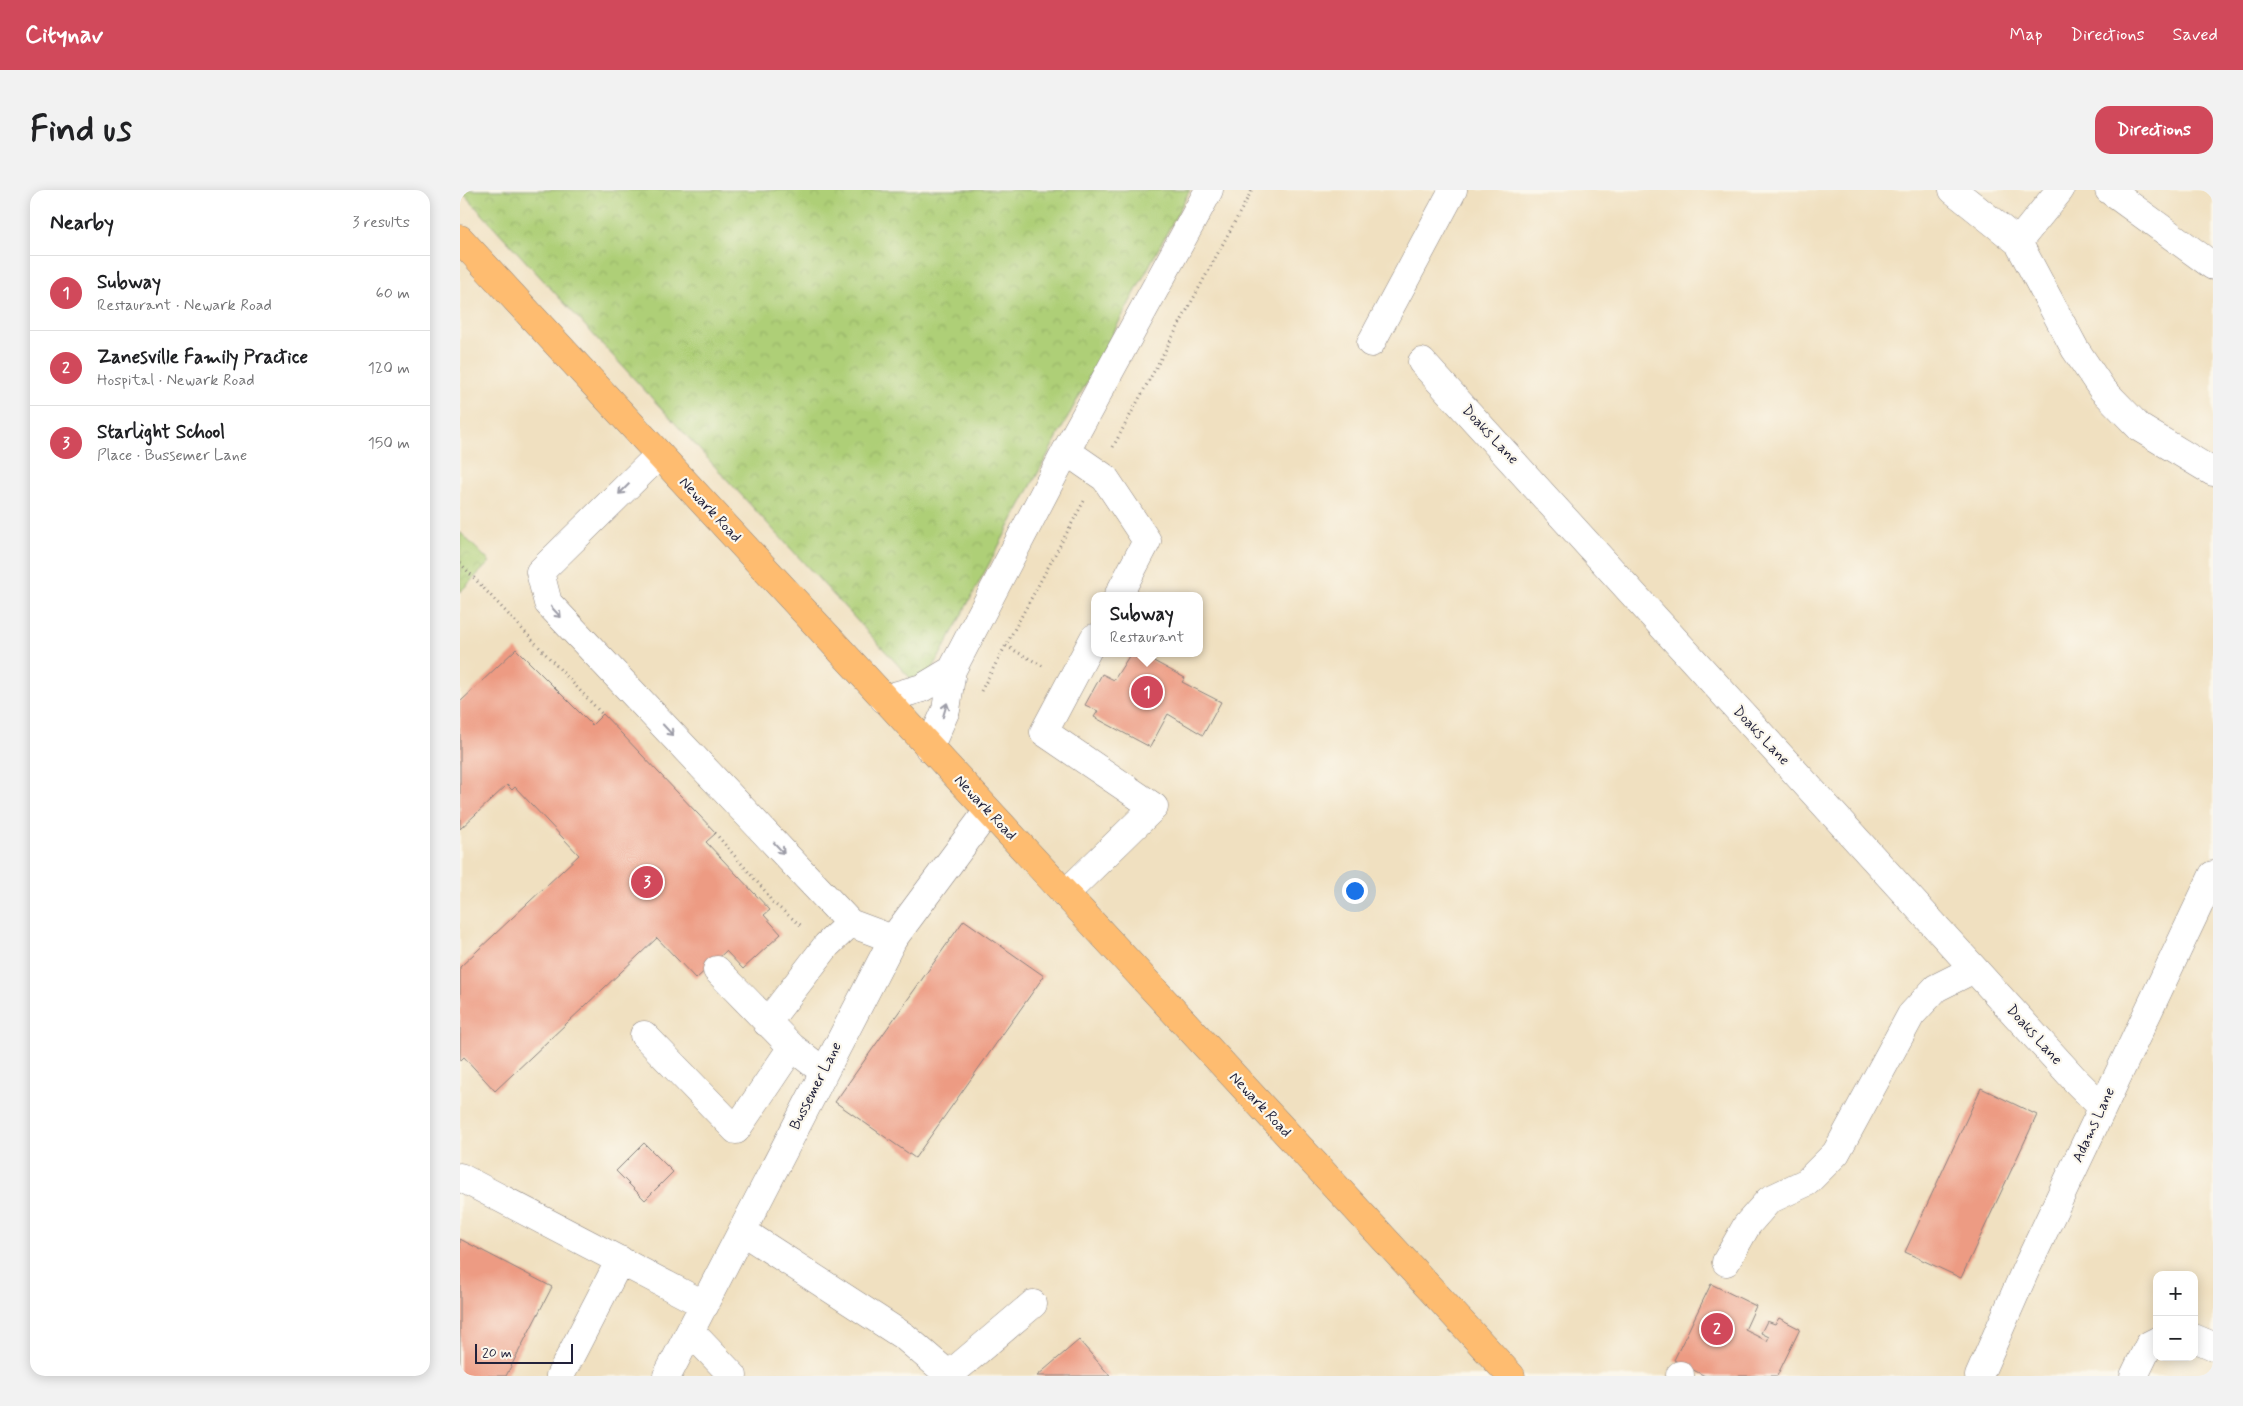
<!DOCTYPE html>
<meta charset="utf-8">
<style>
body{margin:0;font-family:Mynerve,sans-serif;background:#f2f2f2;color:#202124}
.controls{position:absolute;right:15px;bottom:15px;display:grid;overflow:hidden;border-radius:10px;box-shadow:0 2px 12px #0003}
.controls button{width:45px;height:45px;display:grid;place-items:center;padding:0;border:0;border-bottom:1px solid #e0e0e0;background:#fff;color:#202124;font:25px sans-serif}
.scale{position:absolute;left:15px;bottom:12px;width:98px;box-sizing:border-box;padding-left:5px;border:2px solid #22223b;border-top:0;font-size:14px;line-height:18px;white-space:nowrap;color:#22223b;-webkit-text-stroke:4px #fbf7ec;paint-order:stroke}
.you{position:absolute;left:894px;top:700px;width:18px;height:18px;margin:-12px;border:4px solid #fff;border-radius:50%;background:#1a73e8;box-shadow:0 0 0 8px #1a73e833}
.badge{display:grid;place-items:center;width:32px;height:32px;border-radius:50%;background:#d1495b;color:#fff;font-size:16px;font-weight:700}
.pin{position:absolute;translate:-50% -50%;border:2px solid #fff;box-shadow:0 1px 5px #0006}
.popup{position:absolute;left:631px;top:402px;width:112px;height:65px;box-sizing:border-box;display:grid;place-content:center;border-radius:10px;background:#fff;filter:drop-shadow(0 1px 4px #0005);font-size:16px;white-space:nowrap;color:#757577}
.popup b{font-size:19px;color:#202124}
.popup::after{content:'';position:absolute;left:50%;top:100%;margin-left:-10px;border:10px solid transparent;border-top-color:#fff}
.list{margin:0;padding:0;list-style:none}
h2{display:flex;justify-content:space-between;align-items:center;height:65px;margin:0;padding:0 20px;font-size:21px}
h2 small{font-size:16px;font-weight:400;color:#757577}
.list li{display:grid;grid-template-columns:32px 1fr auto;gap:15px;align-items:center;box-sizing:border-box;height:75px;padding:0 20px;border-top:1px solid #e0e0e0}
.list b{display:block;font-size:19px;white-space:nowrap}
.list p{margin:0;font-size:16px;white-space:nowrap;color:#757577}
.list em{font-size:16px;font-style:normal;color:#757577}
.map{position:relative;flex:none;width:1753px;height:1186px;overflow:hidden;border-radius:15px}
header{display:flex;align-items:center;gap:30px;box-sizing:border-box;height:70px;padding:0 25px;background:#d1495b;color:#fff}
header strong{font-size:24px}
nav{display:flex;gap:28px;margin-inline-start:auto;font-size:18px}
.intro{display:flex;align-items:center;justify-content:space-between;box-sizing:border-box;height:120px;padding:0 30px}
h1{margin:0;font-size:35px}
.button{padding:12px 22px;border-radius:15px;background:#d1495b;color:#fff;font-size:18px;font-weight:700}
main{display:flex;gap:30px;padding:0 30px}
aside{flex:1;background:#fff;border-radius:15px;box-shadow:0 2px 12px #0003}
.map>svg:first-child{display:block}
</style>
<header>
<strong>Citynav</strong>
<nav><a>Map</a><a>Directions</a><a>Saved</a></nav>
</header>
<div class="intro"><h1>Find us</h1><a class="button">Directions</a></div>
<main>
<aside>
<h2>Nearby<small>3 results</small></h2>
<ul class="list">
<li><span class="badge">1</span><div><b>Subway</b><p>Restaurant · Newark Road</p></div><em>60 m</em></li>
<li><span class="badge">2</span><div><b>Zanesville Family Practice</b><p>Hospital · Newark Road</p></div><em>120 m</em></li>
<li><span class="badge">3</span><div><b>Starlight School</b><p>Place · Bussemer Lane</p></div><em>150 m</em></li>
</ul>
</aside>
<div class="map">
<svg width="1753" height="1186" viewBox="0 0 1753 1186">
<defs>
<pattern id="park-crowns" width="20" height="18" patternUnits="userSpaceOnUse" patternTransform="scale(1.25)"><rect width="20" height="18" fill="#aecf77"/><path d="M2 6a3 3 0 1 1 6 0M12 15a3 3 0 1 1 6 0" fill="none" stroke="#95b168"/></pattern>
</defs>
<rect width="100%" height="100%" fill="#fbf7ec"/>
<filter id="ink" filterUnits="userSpaceOnUse"><feTurbulence type="fractalNoise" baseFrequency=".02" numOctaves="2"/><feDisplacementMap in="SourceGraphic" scale="10" xChannelSelector="R" yChannelSelector="G"/><feConvolveMatrix kernelMatrix="1 2 1 2 8 2 1 2 1" color-interpolation-filters="sRGB"/></filter>
<filter id="wash" filterUnits="userSpaceOnUse"><feTurbulence type="fractalNoise" baseFrequency=".0096" numOctaves="4" result="noise"/><feDisplacementMap in="SourceGraphic" scale="20" xChannelSelector="R" yChannelSelector="G"/><feGaussianBlur stdDeviation="1.12" result="paint"/><feColorMatrix in="noise" values="0 0 0 0 0 0 0 0 0 0 0 0 0 0 0 0 0 1.4 0 .05"/><feComposite in="paint" operator="in"/></filter>
<g filter="url(#wash)">
<rect width="100%" height="100%" fill="#f0e0c0"/>
<!-- park -->
<path fill="url(#park-crowns)" stroke="#687859" d="M 0,0 L 730,0 L 471,482 L 451,489 Z
M 0,342 L 30,372 L 0,402 Z"/>
<g id="blocks">
<!-- building -->
<path fill="#ed9b83" d="M 56,459 L 132,535 L 143,524 L 256,643 L 246,652 L 310,720 L 304,725 L 321,744 L 283,779 L 266,761 L 236,789 L 197,748 L 35,901 L 4,867 L 0,871 L 0,777 L 119,665 L 55,597 L 52,600 L 47,595 L 0,639 L 0,512 Z
M 671,463 L 679,463 L 725,488 L 722,492 L 761,512 L 743,545 L 708,524 L 690,557 L 634,527 L 638,521 L 625,515 L 642,484 L 654,490 Z
M 504,730 L 584,786 L 455,968 L 375,912 Z
M 1521,898 L 1577,925 L 1501,1088 L 1445,1062 Z
M 184,953 L 213,982 L 185,1010 L 156,981 Z
M 0,1049 L 92,1097 L 46,1186 L 0,1186 Z
M 1251,1094 L 1296,1116 L 1285,1140 L 1307,1151 L 1309,1147 L 1301,1143 L 1307,1131 L 1315,1134 L 1319,1128 L 1340,1139 L 1317,1186 L 1245,1186 L 1214,1170 Z
M 619,1150 L 650,1186 L 577,1186 Z"/>
</g>
</g>
<g filter="url(#ink)">
<use href="#blocks" fill-opacity="0" stroke="#89817e" stroke-width="1"/>
<g fill="none" stroke-linecap="round" stroke-linejoin="round">
<defs>
<path id="minor" d="M 1493,0 L 1558,52 L 1600,0
M 1649,0 L 1753,76
M 1558,52 L 1615,159 L 1642,199 L 1680,238 L 1753,282
M 911,153 L 993,0
M 962,172 L 1617,892 L 1642,917
M 606,261 L 645,288 L 687,351 L 658,406
M 199,265 L 80,382 L 88,413 L 390,733 L 433,749
M 424,509 L 462,498 L 492,480
M 469,558 L 486,520 L 492,480 L 606,261 L 749,0
M 605,704 L 694,617 L 584,542 L 634,448
M 257,780 L 332,857 L 364,882
M 307,833 L 367,755 L 390,733
M 184,845 L 276,940 L 332,857
M 0,987 L 245,1115
M 282,1041 L 445,1147 L 489,1185
M 1266,1072 L 1287,1035 L 1309,1010 L 1347,992 L 1376,963 L 1451,825 L 1476,798 L 1514,779
M 231,1142 L 273,1186
M 1734,1148 L 1753,1156
M 100,1186 L 160,1070
M 207,1186 L 433,749 L 528,621
M 488,1186 L 573,1114
M 1220,1186 L 1220,1185
M 1519,1186 L 1565,1081 L 1753,685
M 1674,1186 L 1689,1155 L 1697,1151"/>
<path id="major" d="M 0,49 L 1051,1186"/>
</defs>
<!-- minor casing -->
<use href="#minor" stroke="#89817e" stroke-width="29"/>
<!-- major casing -->
<use href="#major" stroke="#89817e" stroke-width="29"/>
<!-- path -->
<path stroke="#89817e" stroke-width="3" stroke-dasharray="1 4" stroke-linecap="butt" d="M 653,257 L 792,0
M 0,373 L 143,525
M 546,456 L 585,477
M 521,501 L 624,311
M 255,643 L 305,701 L 312,712 L 343,737"/>
<!-- minor -->
<use href="#minor" stroke="#fff" stroke-width="28"/>
<!-- major -->
<use href="#major" stroke="#febc70" stroke-width="28"/>
</g>
<!-- one-way arrows -->
<defs><path id="oneway-shaft" d="M-6 0H5M1.5-3L5.5 0L1.5 3" fill="none" stroke-width="1.6" stroke-linecap="round" stroke-linejoin="round" transform="scale(1.25)"/></defs>
<g stroke="#9c9ca7">
<use href="#oneway-shaft" transform="translate(164 299) rotate(135)"/>
<use href="#oneway-shaft" transform="translate(96 422) rotate(47)"/>
<use href="#oneway-shaft" transform="translate(485 520) rotate(-73)"/>
<use href="#oneway-shaft" transform="translate(208 540) rotate(47)"/>
<use href="#oneway-shaft" transform="translate(319 658) rotate(47)"/>
</g>
</g>
<g text-anchor="middle" dominant-baseline="central" stroke-width="4.5" stroke-linejoin="round" paint-order="stroke">
<!-- street labels -->
<g font-size="15" fill="#22223b" stroke="#fbf7ec">
<text transform="translate(1030 245) rotate(47)">Doaks Lane</text>
<text transform="translate(250 320) rotate(47)">Newark Road</text>
<text transform="translate(1301 546) rotate(47)">Doaks Lane</text>
<text transform="translate(525 618) rotate(47)">Newark Road</text>
<text transform="translate(1574 845) rotate(48)">Doaks Lane</text>
<text transform="translate(356 896) rotate(-63)">Bussemer Lane</text>
<text transform="translate(800 915) rotate(47)">Newark Road</text>
<text transform="translate(1634 935) rotate(-65)">Adams Lane</text>
</g>
</g>
</svg>
<div class="controls">
<button>+</button>
<button>−</button>
</div>
<div class="scale">20 m</div>
<div class="you"></div>
<div class="pin badge" style="left:687px;top:502px">1</div>
<div class="popup"><b>Subway</b>Restaurant</div>
<div class="pin badge" style="left:1257px;top:1139px">2</div>
<div class="pin badge" style="left:187px;top:692px">3</div>
</div>
</main>
